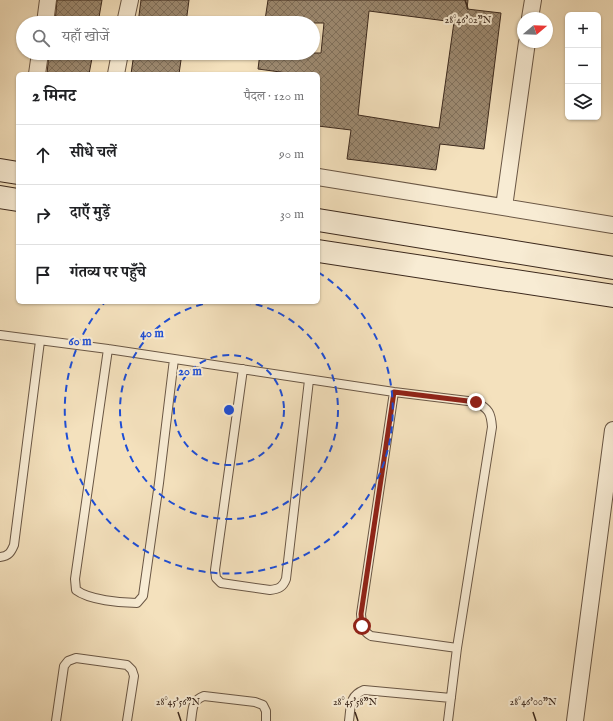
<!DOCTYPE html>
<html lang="hi">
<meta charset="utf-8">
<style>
body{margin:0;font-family:"IM FELL English","Noto Serif Devanagari",serif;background:#f6f6f6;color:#202124}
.controls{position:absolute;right:12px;top:12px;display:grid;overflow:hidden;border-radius:6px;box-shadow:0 1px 3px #0004}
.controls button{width:36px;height:36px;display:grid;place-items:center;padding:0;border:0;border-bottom:1px solid #e0e0e0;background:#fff;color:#202124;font:20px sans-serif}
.compass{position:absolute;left:517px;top:12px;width:36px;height:36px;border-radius:50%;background:#fff;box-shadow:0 1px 3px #0004;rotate:71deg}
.stop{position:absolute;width:12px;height:12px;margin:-9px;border:3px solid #8f2418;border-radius:50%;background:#fff}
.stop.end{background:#8f2418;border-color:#fff;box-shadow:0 1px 4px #0008}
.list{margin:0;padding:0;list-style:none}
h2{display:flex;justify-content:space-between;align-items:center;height:52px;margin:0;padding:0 16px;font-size:17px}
h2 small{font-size:13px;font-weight:400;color:#757577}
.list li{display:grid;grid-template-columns:26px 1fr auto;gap:12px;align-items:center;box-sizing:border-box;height:60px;padding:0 16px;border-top:1px solid #e0e0e0}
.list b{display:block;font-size:15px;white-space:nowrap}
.list em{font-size:13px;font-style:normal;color:#757577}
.icon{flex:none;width:22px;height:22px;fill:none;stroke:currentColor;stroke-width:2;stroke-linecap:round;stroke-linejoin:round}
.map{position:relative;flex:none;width:613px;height:721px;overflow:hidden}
.search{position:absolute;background:#fff;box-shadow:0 1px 3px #0004;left:16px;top:16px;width:304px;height:44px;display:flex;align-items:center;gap:10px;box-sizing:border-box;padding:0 14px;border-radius:22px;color:#757577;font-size:15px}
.panel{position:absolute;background:#fff;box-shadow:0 1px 3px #0004;left:16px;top:72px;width:304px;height:232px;border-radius:6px}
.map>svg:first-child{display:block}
</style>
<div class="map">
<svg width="613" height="721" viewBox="0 0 613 721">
<defs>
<pattern id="building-cross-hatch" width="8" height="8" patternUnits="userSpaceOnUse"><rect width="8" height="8" fill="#9c8970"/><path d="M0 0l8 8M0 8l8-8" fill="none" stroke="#80705b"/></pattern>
</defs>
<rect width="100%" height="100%" fill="#f4e1bd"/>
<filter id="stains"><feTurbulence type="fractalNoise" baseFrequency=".005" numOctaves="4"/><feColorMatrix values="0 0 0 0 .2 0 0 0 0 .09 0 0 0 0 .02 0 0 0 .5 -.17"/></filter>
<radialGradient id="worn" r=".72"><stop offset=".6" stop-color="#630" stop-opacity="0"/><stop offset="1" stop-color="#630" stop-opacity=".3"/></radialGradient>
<!-- building -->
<path fill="url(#building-cross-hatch)" stroke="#3c291d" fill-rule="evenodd" d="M 57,0 L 102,0 L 98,23 L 55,23 Z
M 141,0 L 189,0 L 186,23 L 138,23 Z
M 268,0 L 468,0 L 467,9 L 501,13 L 484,149 L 440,144 L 436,170 L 347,159 L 351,130 L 318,126 L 318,74 L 295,74 L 258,69 L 260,53 L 321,53 L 324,23 L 288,23 L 265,20 ZM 369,11 L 454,22 L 439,128 L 358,115 Z
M 49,53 L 93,53 L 89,74 L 47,74 Z
M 134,53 L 182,53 L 179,74 L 131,74 Z"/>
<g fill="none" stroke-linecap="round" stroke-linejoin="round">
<defs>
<path id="lane" d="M 0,335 L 108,349 L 394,392 L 476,402 C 489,409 491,413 492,427 L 457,648 L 448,721
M 108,349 L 75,579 L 76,590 C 89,600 121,603 137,603 L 143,596 L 159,483 L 174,359
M 243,369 L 215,570 L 216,578 L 221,583 L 270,590 C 279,589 283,587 286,579 L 309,380
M 394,392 L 361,614 C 362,624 362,631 371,636 L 457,648
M 0,557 C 9,556 11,552 14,545 L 40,341
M 56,721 L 64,666 L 68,661 L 76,658 L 127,665 L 132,670 L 134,676 L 127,721
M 191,721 C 193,709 191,701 204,696 L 255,702 L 263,705 L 266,711 L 266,721
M 349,721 C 351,706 349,696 364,690 L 451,698"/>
<path id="street" d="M 530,18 L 533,0
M 45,23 L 48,0
M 125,23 L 130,0
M 37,74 L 40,53
M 116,74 L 120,53
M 318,177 L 613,225
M 504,207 L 527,42
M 575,721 L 613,430"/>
<path id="secondary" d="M 0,170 L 18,173
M 0,197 L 18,200
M 318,220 L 613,268
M 318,251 L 613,296"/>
</defs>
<!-- lane casing -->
<use href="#lane" stroke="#6a5745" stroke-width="10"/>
<!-- street casing -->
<use href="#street" stroke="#6a5745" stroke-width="18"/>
<!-- secondary casing -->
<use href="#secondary" stroke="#3c291d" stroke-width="24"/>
<!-- lane -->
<use href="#lane" stroke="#f8ecd4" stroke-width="8"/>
<!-- street -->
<use href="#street" stroke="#f8ecd4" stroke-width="16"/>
<!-- secondary -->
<use href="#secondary" stroke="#f8ecd4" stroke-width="22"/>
</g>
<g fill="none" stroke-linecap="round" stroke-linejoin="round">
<!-- route -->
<path stroke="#8f2418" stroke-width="5" d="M 362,626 L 361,614 L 394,392 L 476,402"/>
</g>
<!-- ticks -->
<path fill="none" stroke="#3c291d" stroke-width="1.5" d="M 465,0 L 468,9M 178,712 L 181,721M 355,712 L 358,721M 533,712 L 536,721"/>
<!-- distance rings -->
<g fill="none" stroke="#1d4ed8" stroke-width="2" stroke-dasharray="7 5">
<circle cx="229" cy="410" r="55"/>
<path d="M244 302A109 109 0 1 1 214 302"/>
<path d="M318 272A164 164 0 1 1 105 302"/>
</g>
<g font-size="10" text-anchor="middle" fill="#3c291d" stroke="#f8ecd4" stroke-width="4" stroke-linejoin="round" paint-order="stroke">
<text x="468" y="23">28°46'02"N</text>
<text x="178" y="705">28°45'56"N</text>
<text x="355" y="705">28°45'58"N</text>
<text x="533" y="705">28°46'00"N</text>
</g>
<circle cx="229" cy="410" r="6" fill="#1d4ed8" stroke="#f8ecd4" stroke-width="2"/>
<g font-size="12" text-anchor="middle" font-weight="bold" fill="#1d4ed8" stroke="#f8ecd4" stroke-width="4" stroke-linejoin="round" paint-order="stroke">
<text x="152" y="337">40 m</text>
<text x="80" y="345">60 m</text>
<text x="190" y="375">20 m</text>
</g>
<rect width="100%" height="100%" filter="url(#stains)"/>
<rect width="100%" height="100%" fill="url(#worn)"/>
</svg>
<div class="controls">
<button>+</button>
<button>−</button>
<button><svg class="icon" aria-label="layers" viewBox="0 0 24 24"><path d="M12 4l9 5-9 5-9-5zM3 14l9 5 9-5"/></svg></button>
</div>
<svg class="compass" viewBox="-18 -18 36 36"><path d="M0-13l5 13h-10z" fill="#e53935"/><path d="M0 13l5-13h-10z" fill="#757577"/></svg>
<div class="stop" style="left:362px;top:626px"></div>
<div class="stop end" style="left:476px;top:402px"></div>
<div class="search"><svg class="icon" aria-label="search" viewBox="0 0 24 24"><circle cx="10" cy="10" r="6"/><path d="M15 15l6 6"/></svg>यहाँ खोजें</div>
<section class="panel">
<h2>2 मिनट<small>पैदल · 120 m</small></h2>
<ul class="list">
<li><svg class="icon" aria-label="ahead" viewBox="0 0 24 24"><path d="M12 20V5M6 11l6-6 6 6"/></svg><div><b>सीधे चलें</b></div><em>90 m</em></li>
<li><svg class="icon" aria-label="right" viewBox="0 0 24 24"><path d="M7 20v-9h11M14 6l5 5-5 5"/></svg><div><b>दाएँ मुड़ें</b></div><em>30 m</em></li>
<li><svg class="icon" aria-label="arrive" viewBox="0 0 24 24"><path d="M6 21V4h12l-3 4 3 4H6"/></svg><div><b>गंतव्य पर पहुँचे</b></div></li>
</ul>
</section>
</div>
